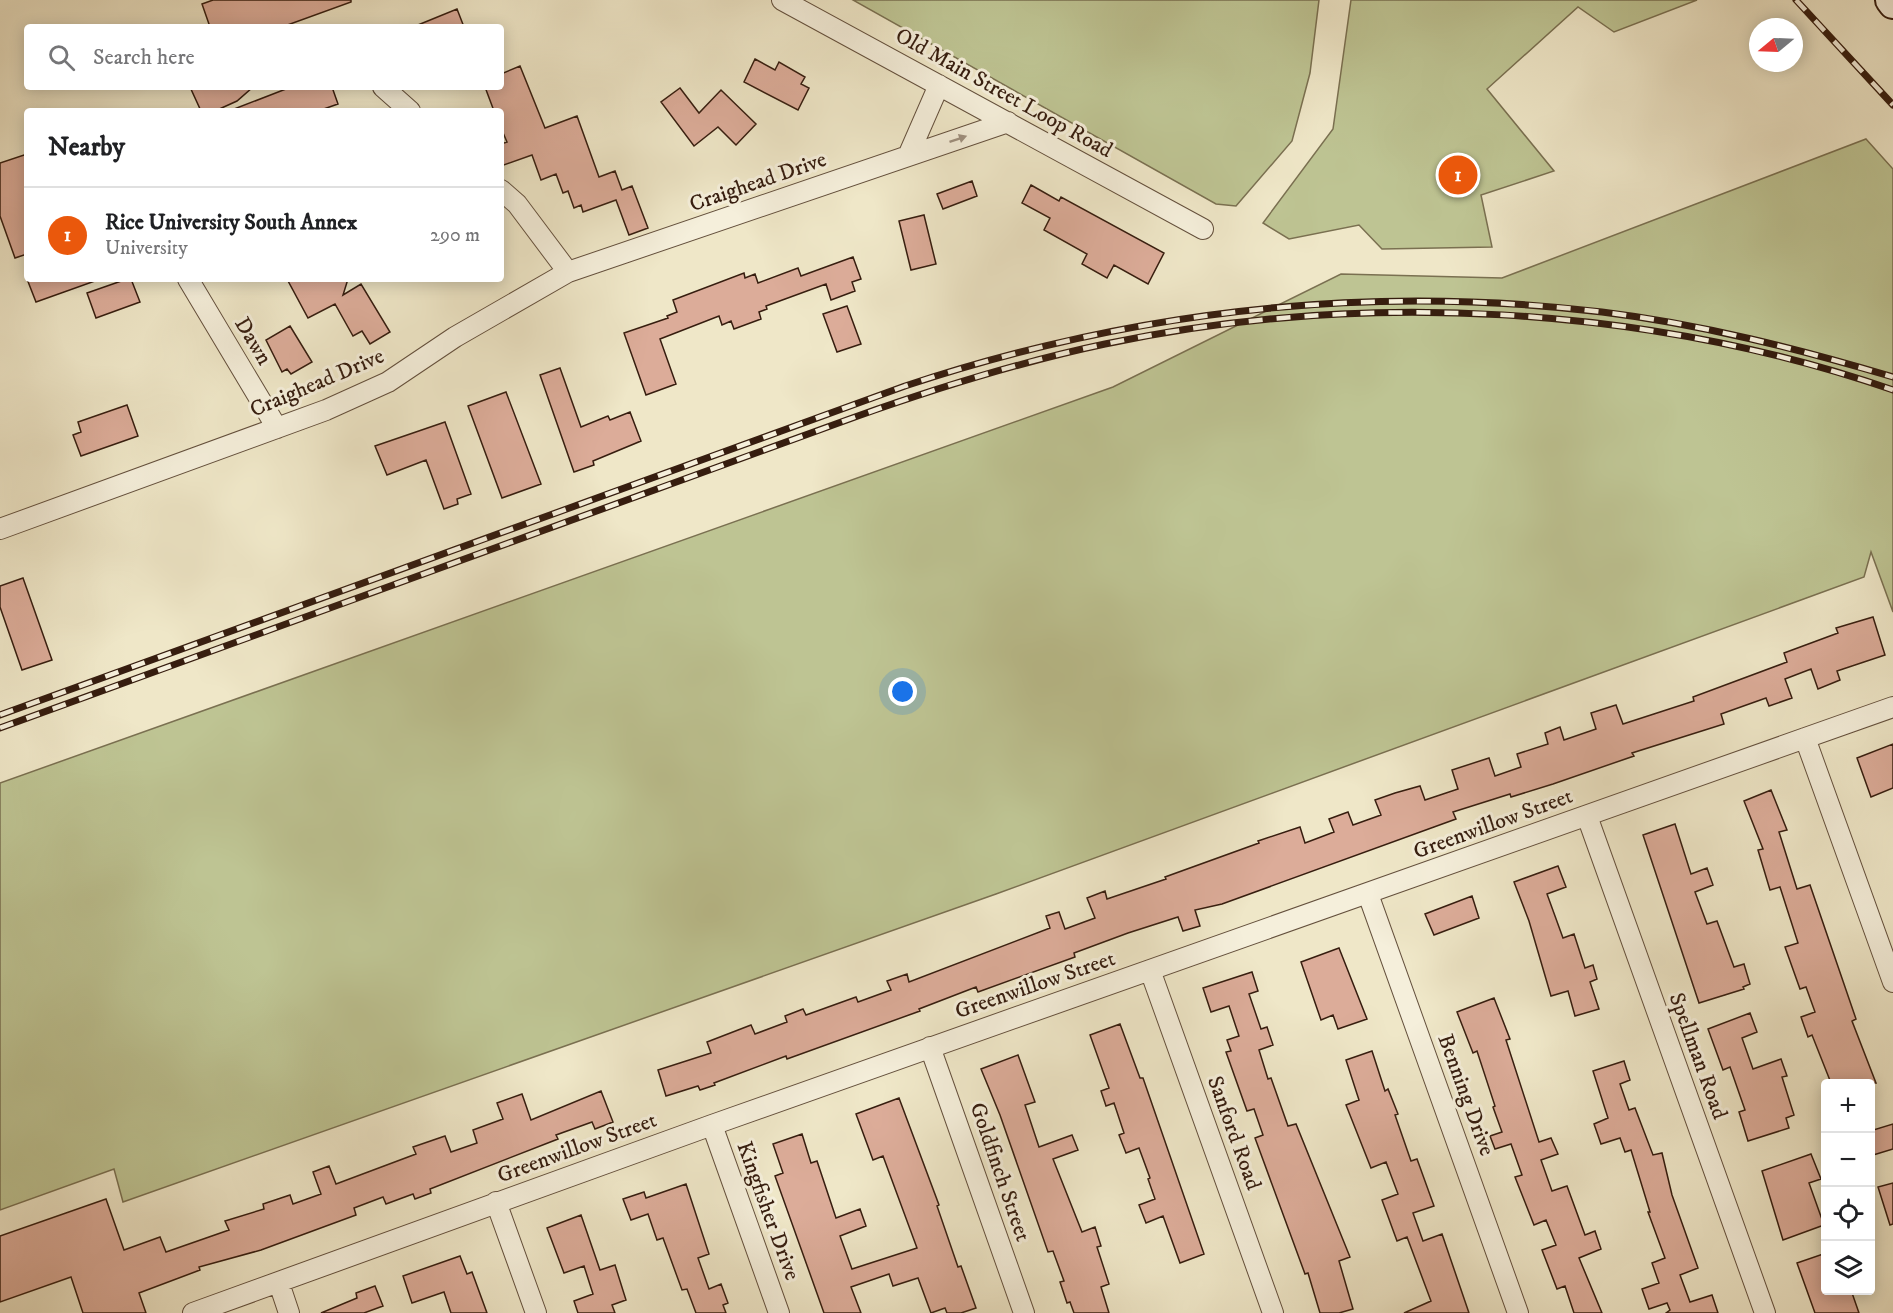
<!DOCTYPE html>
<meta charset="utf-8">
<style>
body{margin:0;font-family:"IM FELL DW Pica",serif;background:#f2f2f2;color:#202124}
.controls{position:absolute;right:18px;bottom:18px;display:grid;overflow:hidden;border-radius:6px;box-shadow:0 3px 15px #0003}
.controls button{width:54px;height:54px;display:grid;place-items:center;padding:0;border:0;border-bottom:2px solid #e0e0e0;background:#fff;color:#202124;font:30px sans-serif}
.compass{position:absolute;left:1749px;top:18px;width:54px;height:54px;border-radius:50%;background:#fff;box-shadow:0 3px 15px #0003;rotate:251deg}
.you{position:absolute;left:903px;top:692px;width:21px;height:21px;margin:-15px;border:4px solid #fff;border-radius:50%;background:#1a73e8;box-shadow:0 0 0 9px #1a73e833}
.badge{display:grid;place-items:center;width:39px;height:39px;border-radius:50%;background:#ea580c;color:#fff;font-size:20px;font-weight:700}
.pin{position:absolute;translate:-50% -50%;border:3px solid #fff;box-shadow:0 2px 6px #0006}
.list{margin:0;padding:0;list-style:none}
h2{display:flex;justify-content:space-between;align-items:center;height:78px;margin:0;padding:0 24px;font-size:26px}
h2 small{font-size:20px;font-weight:400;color:#757577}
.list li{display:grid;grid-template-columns:39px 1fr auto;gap:18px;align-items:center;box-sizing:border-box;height:96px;padding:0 24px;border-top:2px solid #e0e0e0}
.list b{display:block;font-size:22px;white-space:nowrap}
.list p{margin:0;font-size:20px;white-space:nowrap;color:#757577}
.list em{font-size:20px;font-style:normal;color:#757577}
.icon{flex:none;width:33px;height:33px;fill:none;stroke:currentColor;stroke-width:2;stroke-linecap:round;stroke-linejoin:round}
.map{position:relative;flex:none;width:1893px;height:1313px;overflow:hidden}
.search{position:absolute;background:#fff;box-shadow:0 3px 15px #0003;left:24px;top:24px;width:480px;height:66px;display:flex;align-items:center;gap:15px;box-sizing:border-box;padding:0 21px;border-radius:6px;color:#757577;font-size:22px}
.panel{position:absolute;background:#fff;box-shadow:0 3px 15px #0003;left:24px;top:108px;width:480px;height:174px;border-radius:6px}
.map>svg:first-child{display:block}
</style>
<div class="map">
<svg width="1893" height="1313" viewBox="0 0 1893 1313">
<rect width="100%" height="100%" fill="#efe7c8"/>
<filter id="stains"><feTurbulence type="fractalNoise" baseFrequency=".00333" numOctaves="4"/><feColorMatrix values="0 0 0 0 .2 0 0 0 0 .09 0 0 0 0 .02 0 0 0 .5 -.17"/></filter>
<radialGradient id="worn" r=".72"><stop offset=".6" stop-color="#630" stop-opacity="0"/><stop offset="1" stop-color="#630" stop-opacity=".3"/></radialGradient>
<!-- green -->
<path fill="#bec493" stroke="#7a7051" stroke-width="1.5" d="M 853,0 L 1319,0 L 1310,73 L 1292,141 L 1236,206 L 1216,204 Z
M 1351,0 L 1697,0 L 1614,32 L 1578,7 L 1487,89 L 1554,171 L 1481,195 L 1492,247 L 1382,249 L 1359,225 L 1289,239 L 1263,223 L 1333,129 Z
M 1866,139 L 1893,169 L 1893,612 L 1871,552 L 1864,577 L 996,894 L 123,1202 L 114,1169 L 0,1210 L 0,783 L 1113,387 L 1341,274 L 1502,278 Z"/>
<!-- building -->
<path fill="#dcac99" stroke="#361d0f" stroke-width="1.5" d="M 213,0 L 351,0 L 351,2 L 282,27 L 210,27 L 202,4 Z
M 457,9 L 464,27 L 413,27 Z
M 755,59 L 775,70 L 779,62 L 805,77 L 801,84 L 809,88 L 798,110 L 744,82 Z
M 520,66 L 545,128 L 577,116 L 599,177 L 615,171 L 622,190 L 632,186 L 648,228 L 629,235 L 616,200 L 583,212 L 581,205 L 574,208 L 568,191 L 563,193 L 556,174 L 541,180 L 532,155 L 501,166 L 501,144 L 507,142 L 501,128 L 501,111 L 494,111 L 485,87 L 501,87 L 501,74 Z
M 190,87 L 253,87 L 237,101 L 215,111 L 201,111 Z
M 291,87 L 332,87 L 338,104 L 318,111 L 229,111 Z
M 680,88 L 699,113 L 721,90 L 756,124 L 736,145 L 718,127 L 694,146 L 661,102 Z
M 27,154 L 27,254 L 15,258 L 0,216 L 0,163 Z
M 972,181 L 977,196 L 943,209 L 937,194 Z
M 1031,185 L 1059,201 L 1061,197 L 1164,253 L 1148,284 L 1114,265 L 1107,278 L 1082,264 L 1087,254 L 1044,230 L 1050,218 L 1022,203 Z
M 924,215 L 936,264 L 911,270 L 899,221 Z
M 853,257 L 861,279 L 852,282 L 855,291 L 831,300 L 826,284 L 766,306 L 767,309 L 759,312 L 761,319 L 734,329 L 731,321 L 722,325 L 719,316 L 660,339 L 676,384 L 646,395 L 624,333 L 668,318 L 667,316 L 677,312 L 673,300 L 744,273 L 745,278 L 755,274 L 758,283 L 798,268 L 801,276 Z
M 27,279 L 95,279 L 95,281 L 36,302 Z
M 127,279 L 131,279 L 140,302 L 96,318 L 87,293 Z
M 287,279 L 348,279 L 343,295 L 361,284 L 390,332 L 370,344 L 362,331 L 353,336 L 335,304 L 308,318 Z
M 847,306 L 861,344 L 837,352 L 823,314 Z
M 290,326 L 312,362 L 291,374 L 287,369 L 282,372 L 266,340 Z
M 560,368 L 581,427 L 608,416 L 610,420 L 630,412 L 641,441 L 593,461 L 594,465 L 574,472 L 540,375 Z
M 506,392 L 541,484 L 502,498 L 468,406 Z
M 127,405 L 138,436 L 81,456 L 73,435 L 81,432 L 78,422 Z
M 445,422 L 471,494 L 457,499 L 458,504 L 444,509 L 426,460 L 387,475 L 375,446 Z
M 23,578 L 52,660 L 22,670 L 0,607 L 0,586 Z
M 1873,617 L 1885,655 L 1837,671 L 1840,680 L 1818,689 L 1811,669 L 1785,679 L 1792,698 L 1769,706 L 1766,698 L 1721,714 L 1724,724 L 1632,753 L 1634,756 L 1553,784 L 1511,797 L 1510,794 L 1453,812 L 1456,819 L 1222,904 L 1195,910 L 1200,926 L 1183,931 L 1178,917 L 1128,933 L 1074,953 L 1075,957 L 978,992 L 976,987 L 919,1009 L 920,1011 L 787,1059 L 786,1056 L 714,1083 L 715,1085 L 700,1090 L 698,1086 L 666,1096 L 658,1070 L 711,1053 L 707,1042 L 751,1025 L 755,1034 L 787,1022 L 785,1016 L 803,1009 L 806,1015 L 856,997 L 858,1002 L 891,990 L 887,981 L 907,974 L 909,982 L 1050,928 L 1046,916 L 1059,912 L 1065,929 L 1095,918 L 1087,898 L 1105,891 L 1107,899 L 1166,879 L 1165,877 L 1259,843 L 1258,841 L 1300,827 L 1305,843 L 1334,832 L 1329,819 L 1348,812 L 1353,825 L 1381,815 L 1375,800 L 1395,793 L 1420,786 L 1425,800 L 1458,789 L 1452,770 L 1489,758 L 1495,776 L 1521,767 L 1517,754 L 1548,744 L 1545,733 L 1560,727 L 1564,740 L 1596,729 L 1591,713 L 1616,705 L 1623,724 L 1694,701 L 1693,697 L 1787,662 L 1784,653 L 1838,633 L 1836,628 Z
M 1893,744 L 1893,788 L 1871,797 L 1857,758 Z
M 1771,790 L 1787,830 L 1779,832 L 1797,889 L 1810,885 L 1856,1019 L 1852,1021 L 1876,1083 L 1831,1083 L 1812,1035 L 1808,1037 L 1801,1017 L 1815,1012 L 1806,987 L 1800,989 L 1785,947 L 1798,943 L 1780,887 L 1770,890 L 1758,850 L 1763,849 L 1744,801 Z
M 1675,824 L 1691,874 L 1707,868 L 1713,885 L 1695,892 L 1707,924 L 1717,921 L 1734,967 L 1744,964 L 1750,984 L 1743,987 L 1744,989 L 1699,1003 L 1643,835 Z
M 1558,866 L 1566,887 L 1547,894 L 1563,938 L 1574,934 L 1585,968 L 1593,965 L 1597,979 L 1590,982 L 1599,1009 L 1575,1016 L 1568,991 L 1551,996 L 1529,921 L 1514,882 Z
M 1472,896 L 1479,918 L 1434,935 L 1425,914 Z
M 1339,948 L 1367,1019 L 1338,1029 L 1333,1015 L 1321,1020 L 1301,962 Z
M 1252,972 L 1258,991 L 1249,994 L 1261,1029 L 1267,1027 L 1273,1045 L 1259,1050 L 1268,1079 L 1271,1078 L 1288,1126 L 1296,1124 L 1350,1257 L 1339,1261 L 1353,1309 L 1339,1313 L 1320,1313 L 1308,1273 L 1305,1274 L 1255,1138 L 1263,1135 L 1254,1109 L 1247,1111 L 1226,1052 L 1231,1051 L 1227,1040 L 1239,1036 L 1229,1006 L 1211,1012 L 1203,988 Z
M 1494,998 L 1510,1039 L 1506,1040 L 1539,1142 L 1551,1138 L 1558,1154 L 1541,1160 L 1552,1191 L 1567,1186 L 1585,1235 L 1595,1231 L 1601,1249 L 1579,1258 L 1602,1313 L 1574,1313 L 1565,1286 L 1557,1289 L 1542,1250 L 1556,1245 L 1546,1220 L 1534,1225 L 1515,1177 L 1522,1175 L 1511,1144 L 1495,1149 L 1490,1136 L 1502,1132 L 1493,1107 L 1495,1106 L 1477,1051 L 1473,1053 L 1457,1012 Z
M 1750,1013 L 1757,1032 L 1742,1038 L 1753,1069 L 1781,1059 L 1787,1076 L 1782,1077 L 1794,1115 L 1786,1118 L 1789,1128 L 1748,1141 L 1739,1112 L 1745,1110 L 1730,1067 L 1723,1070 L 1708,1029 Z
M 1120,1024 L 1140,1078 L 1143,1078 L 1204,1254 L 1180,1263 L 1163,1216 L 1146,1223 L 1139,1205 L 1155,1199 L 1148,1179 L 1150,1178 L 1139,1148 L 1126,1153 L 1119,1135 L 1124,1133 L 1114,1103 L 1106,1106 L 1101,1091 L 1109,1088 L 1090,1035 Z
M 1372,1051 L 1385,1091 L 1388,1089 L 1398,1114 L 1395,1115 L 1411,1161 L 1417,1159 L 1434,1206 L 1413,1213 L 1423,1241 L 1442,1234 L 1469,1313 L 1404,1313 L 1431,1301 L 1407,1237 L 1397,1241 L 1382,1200 L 1398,1194 L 1386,1162 L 1371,1168 L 1346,1105 L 1359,1100 L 1346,1060 Z
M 1018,1055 L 1035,1102 L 1025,1105 L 1039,1147 L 1072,1135 L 1078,1150 L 1053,1159 L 1082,1232 L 1095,1227 L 1101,1246 L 1097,1247 L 1109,1284 L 1101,1287 L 1109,1313 L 1074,1313 L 1070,1302 L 1067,1303 L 1060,1282 L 1064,1281 L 1053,1251 L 1048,1252 L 1000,1115 L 981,1069 Z
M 1624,1061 L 1630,1080 L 1620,1084 L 1629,1110 L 1635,1108 L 1653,1155 L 1662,1153 L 1672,1195 L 1698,1268 L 1680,1275 L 1690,1302 L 1712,1295 L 1718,1313 L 1666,1313 L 1670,1310 L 1667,1303 L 1649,1309 L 1642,1289 L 1659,1283 L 1652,1263 L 1665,1258 L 1648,1212 L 1650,1212 L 1631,1150 L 1625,1152 L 1620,1138 L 1601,1144 L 1594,1124 L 1608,1118 L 1593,1071 Z
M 601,1091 L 613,1122 L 595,1129 L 592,1122 L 556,1135 L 558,1139 L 430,1189 L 431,1193 L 415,1199 L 413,1194 L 386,1204 L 383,1197 L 354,1208 L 356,1215 L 261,1250 L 199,1267 L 200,1270 L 139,1293 L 146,1313 L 83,1313 L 71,1277 L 0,1302 L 0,1236 L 106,1199 L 124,1250 L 160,1237 L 166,1252 L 229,1230 L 225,1221 L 264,1209 L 263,1204 L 290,1195 L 293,1204 L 321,1194 L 313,1172 L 329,1166 L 336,1184 L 416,1154 L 413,1147 L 445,1136 L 451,1152 L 477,1143 L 473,1130 L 503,1119 L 497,1103 L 522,1094 L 531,1120 Z
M 899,1098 L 939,1205 L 937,1206 L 958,1267 L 961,1266 L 976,1308 L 961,1313 L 947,1313 L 945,1308 L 931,1313 L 918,1278 L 893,1286 L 889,1274 L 851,1287 L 861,1313 L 824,1313 L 775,1176 L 783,1173 L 773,1144 L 802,1134 L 811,1163 L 817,1161 L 836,1218 L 860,1209 L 866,1226 L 840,1236 L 852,1269 L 917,1248 L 883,1156 L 873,1160 L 856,1114 Z
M 1893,1124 L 1893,1149 L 1870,1156 L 1870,1131 Z
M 1811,1154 L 1821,1179 L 1809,1183 L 1824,1225 L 1783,1240 L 1762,1171 Z
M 1893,1183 L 1893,1224 L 1890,1225 L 1878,1187 Z
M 686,1184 L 709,1254 L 698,1258 L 709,1289 L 721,1284 L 728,1303 L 723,1305 L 726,1313 L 696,1313 L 687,1289 L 682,1290 L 663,1238 L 657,1240 L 648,1214 L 631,1220 L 623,1199 L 644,1192 L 646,1198 Z
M 581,1215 L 600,1270 L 615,1265 L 626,1300 L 612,1305 L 615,1313 L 578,1313 L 574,1301 L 593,1294 L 584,1266 L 564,1273 L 547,1228 Z
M 1826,1253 L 1826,1290 L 1851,1290 L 1859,1313 L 1815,1313 L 1797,1263 Z
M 460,1256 L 467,1274 L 472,1272 L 487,1313 L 451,1313 L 444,1292 L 412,1303 L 403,1276 Z
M 375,1286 L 383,1306 L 364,1313 L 321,1313 L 357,1298 L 356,1293 Z"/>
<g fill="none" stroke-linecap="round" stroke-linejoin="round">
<defs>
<path id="street" d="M 782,0 L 1203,229
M 383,87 L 410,111
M 908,156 L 939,85
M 501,190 L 517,204 L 568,272
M 188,279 L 277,428
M 0,529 L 326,410 L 388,382 L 455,337 L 568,272 L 1008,122
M 1805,738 L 1893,982
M 1587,816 L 1765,1313
M 1368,894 L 1518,1313
M 1150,970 L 1273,1313
M 930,1047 L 1024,1313
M 712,1125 L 779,1313
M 496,1202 L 536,1313
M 279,1283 L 289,1313
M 193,1313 L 712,1125 L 1893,707"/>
<path id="secondary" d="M 1890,0 L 1893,4"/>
</defs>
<!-- street casing -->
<use href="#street" stroke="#64503d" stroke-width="22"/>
<!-- secondary casing -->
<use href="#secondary" stroke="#361d0f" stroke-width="32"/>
<!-- street -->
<use href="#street" stroke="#f5efdb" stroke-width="20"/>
<!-- secondary -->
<use href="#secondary" stroke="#f5efdb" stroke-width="28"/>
<defs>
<path id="rail" d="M 1796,0 L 1893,105
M 0,715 L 905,386 C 1131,311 1366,284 1602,312 C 1701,324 1798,349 1893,377
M 0,728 L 855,417 C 937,388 1019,362 1105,344 C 1360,290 1647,305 1893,390"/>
</defs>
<!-- rail casing -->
<use href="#rail" stroke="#361d0f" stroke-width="7"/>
<!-- rail -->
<use href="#rail" stroke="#f5efdb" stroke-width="4.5" stroke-dasharray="14" stroke-linecap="butt"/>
</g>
<!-- one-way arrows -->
<defs><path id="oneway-solid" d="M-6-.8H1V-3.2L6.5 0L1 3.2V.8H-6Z" transform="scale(1.5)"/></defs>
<use fill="#9f907f" href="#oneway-solid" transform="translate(958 139) rotate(-19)"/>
<g text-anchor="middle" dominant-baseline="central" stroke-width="6" stroke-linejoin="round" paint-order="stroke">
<!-- street labels -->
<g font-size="22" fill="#361d0f" stroke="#f5efdb">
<text transform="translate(1004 93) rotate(29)">Old Main Street Loop Road</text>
<text transform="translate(758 182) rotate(-19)">Craighead Drive</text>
<text transform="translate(253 341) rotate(59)">Dawn</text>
<text transform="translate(317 383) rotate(-23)">Craighead Drive</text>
<text transform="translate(1493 824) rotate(-20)">Greenwillow Street</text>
<text transform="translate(1035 985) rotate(-19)">Greenwillow Street</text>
<text transform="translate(1698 1056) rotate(70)">Spellman Road</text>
<text transform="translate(1466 1095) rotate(70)">Benning Drive</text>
<text transform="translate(1234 1133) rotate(70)">Sanford Road</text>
<text transform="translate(577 1148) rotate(-20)">Greenwillow Street</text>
<text transform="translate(1000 1172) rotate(71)">Goldfinch Street</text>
<text transform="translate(768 1211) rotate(70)">Kingfisher Drive</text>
</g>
</g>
<rect width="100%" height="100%" filter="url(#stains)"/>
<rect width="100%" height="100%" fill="url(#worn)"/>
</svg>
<div class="controls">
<button>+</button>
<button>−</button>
<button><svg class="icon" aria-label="locate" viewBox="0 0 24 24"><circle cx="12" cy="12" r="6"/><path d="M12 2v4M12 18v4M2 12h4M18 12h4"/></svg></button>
<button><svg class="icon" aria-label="layers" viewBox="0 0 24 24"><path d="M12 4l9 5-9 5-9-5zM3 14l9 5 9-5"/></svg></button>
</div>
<svg class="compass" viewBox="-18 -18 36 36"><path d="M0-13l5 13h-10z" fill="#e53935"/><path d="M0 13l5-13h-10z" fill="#757577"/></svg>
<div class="you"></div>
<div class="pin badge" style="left:1458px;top:175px">1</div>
<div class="search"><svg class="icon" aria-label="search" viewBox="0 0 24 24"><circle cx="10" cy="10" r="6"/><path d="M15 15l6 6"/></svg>Search here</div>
<section class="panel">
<h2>Nearby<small></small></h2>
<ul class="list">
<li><span class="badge">1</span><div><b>Rice University South Annex</b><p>University</p></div><em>290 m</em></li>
</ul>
</section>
</div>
